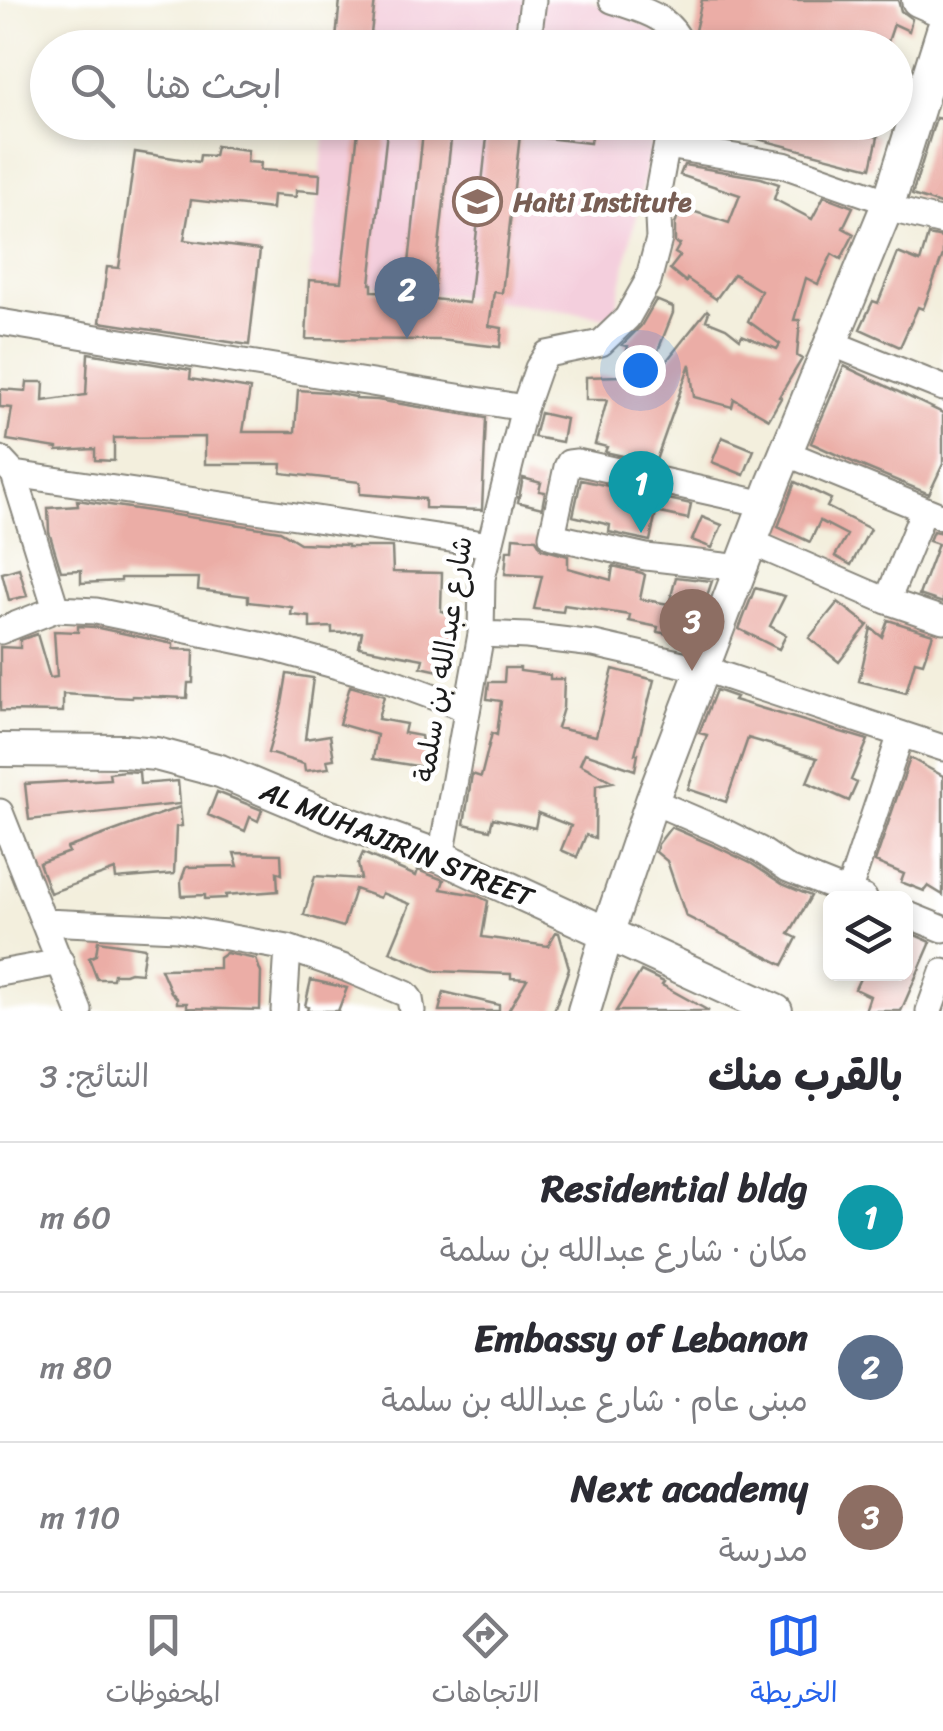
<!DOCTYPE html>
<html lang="ar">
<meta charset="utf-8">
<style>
body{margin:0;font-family:Sriracha,"Playpen Sans Arabic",sans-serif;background:#f7f7f7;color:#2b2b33;direction:rtl}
.controls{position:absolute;right:30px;bottom:30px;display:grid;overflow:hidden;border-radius:15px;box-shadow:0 5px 15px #0003}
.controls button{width:90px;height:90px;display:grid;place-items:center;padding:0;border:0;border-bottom:2px solid #e1e1e2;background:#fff;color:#2b2b33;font:50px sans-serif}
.you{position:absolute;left:640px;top:370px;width:35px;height:35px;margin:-25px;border:8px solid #fff;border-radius:50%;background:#1a73e8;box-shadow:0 0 0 15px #1a73e833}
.badge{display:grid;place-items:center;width:65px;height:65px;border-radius:50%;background:#2563eb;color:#fff;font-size:32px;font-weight:700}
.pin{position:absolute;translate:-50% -82px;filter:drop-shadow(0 2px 5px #0008)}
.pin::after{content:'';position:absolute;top:52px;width:35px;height:30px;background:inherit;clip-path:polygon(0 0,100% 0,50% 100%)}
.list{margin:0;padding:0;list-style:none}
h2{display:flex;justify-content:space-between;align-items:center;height:130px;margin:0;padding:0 40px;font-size:42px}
h2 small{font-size:32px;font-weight:400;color:#7c7c81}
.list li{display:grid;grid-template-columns:65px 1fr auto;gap:30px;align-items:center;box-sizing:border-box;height:150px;padding:0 40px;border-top:2px solid #e1e1e2}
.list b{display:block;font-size:38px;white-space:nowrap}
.list p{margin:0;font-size:32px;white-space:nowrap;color:#7c7c81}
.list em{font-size:32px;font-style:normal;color:#7c7c81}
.icon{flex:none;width:55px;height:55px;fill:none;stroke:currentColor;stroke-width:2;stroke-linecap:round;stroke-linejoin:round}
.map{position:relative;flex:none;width:943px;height:1011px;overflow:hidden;direction:ltr}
.search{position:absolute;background:#fff;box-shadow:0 5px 15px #0003;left:30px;right:30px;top:30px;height:110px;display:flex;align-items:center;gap:25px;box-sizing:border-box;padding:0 35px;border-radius:55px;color:#7c7c81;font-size:38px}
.sheet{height:580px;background:#fff}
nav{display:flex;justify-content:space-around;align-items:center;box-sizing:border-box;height:140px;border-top:2px solid #e1e1e2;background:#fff;font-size:28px;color:#7c7c81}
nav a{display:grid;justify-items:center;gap:5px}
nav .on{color:#2563eb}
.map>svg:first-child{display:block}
</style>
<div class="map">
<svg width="943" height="1011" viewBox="0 0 943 1011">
<rect width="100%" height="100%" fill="#fff"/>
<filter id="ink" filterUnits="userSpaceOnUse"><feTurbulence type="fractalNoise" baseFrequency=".01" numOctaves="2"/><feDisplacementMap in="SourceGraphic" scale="20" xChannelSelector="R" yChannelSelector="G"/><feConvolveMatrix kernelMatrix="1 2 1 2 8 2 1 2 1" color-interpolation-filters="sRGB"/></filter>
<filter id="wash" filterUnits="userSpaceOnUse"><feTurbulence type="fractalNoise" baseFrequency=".0048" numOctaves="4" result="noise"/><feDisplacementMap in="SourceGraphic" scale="40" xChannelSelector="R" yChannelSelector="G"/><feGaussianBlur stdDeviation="2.25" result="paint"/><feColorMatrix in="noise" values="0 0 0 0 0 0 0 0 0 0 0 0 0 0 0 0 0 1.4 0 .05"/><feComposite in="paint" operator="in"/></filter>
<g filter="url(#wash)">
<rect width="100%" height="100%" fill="#f3efdd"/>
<!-- built -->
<path fill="#f4cfdd" d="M 339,0 L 589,0 L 653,29 L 671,47 L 334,48 Z
M 326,123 L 656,123 L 614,318 L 453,295 L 390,292 L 372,284 L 309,280 Z"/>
<g id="blocks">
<!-- building -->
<path fill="#ebada6" d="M 340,0 L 375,0 L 370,42 L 336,38 Z
M 702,0 L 898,0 L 901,11 L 912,19 L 909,31 L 894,24 L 886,48 L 699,48 L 694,35 Z
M 936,118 L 943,119 L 943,205 L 912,195 Z
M 359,122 L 388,122 L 370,284 L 372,284 L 372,291 L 406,292 L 424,122 L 453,122 L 433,299 L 469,303 L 487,137 L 455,133 L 455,122 L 593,122 L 590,143 L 520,135 L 502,293 L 494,292 L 489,326 L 502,328 L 500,347 L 440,340 L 306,339 L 309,280 L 341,282 Z
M 716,122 L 863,122 L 861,130 L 878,137 L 871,168 L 715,128 Z
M 216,146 L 248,150 L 247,162 L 261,163 L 260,170 L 320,174 L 319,192 L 296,190 L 296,197 L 273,195 L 272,209 L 191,200 L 184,240 L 260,250 L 249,345 L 100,322 L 107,267 L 119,268 L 135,152 L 199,162 L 200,155 L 214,156 Z
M 684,165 L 761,178 L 779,184 L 774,199 L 812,219 L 824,196 L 853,207 L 843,228 L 854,234 L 841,259 L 832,254 L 818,284 L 806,278 L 794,320 L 800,320 L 797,356 L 802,359 L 779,397 L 781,398 L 769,419 L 734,399 L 732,407 L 694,397 L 690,364 L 655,463 L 605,452 L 607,447 L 595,444 L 607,400 L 586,400 L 586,377 L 621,376 L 628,346 L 622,345 L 641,326 L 656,300 L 673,307 L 673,313 L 641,393 L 707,310 L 709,312 L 706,320 L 726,328 L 740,339 L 742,335 L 777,349 L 780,344 L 748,321 L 761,291 L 734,274 L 716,299 L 687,279 L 686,282 L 670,269 L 680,256 L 675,253 L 680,244 L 675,243 L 675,225 L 680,207 L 729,223 L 740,195 L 680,175 Z
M 928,235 L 943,238 L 943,255 L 923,309 L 918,307 L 900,347 L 860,329 L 873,301 L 878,303 L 898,253 L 920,262 Z
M 88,353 L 191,370 L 190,379 L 250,389 L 243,432 L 295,432 L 298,390 L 328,392 L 356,397 L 356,399 L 377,400 L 486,418 L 482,510 L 425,508 L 425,499 L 360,494 L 360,482 L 281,473 L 282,464 L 205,464 L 205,437 L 114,438 L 114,461 L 95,460 L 95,449 L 57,451 L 57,448 L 7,440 L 12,408 L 0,407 L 0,389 L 26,391 L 27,382 L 44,382 L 43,401 L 86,395 Z
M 844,366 L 943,413 L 943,464 L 929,494 L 857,464 L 811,443 Z
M 540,413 L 566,419 L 562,442 L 534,437 Z
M 722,437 L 754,450 L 744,475 L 712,462 Z
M 523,478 L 541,483 L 539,491 L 545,492 L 542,508 L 518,502 Z
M 581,480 L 691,504 L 688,519 L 656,512 L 650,541 L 609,532 L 610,525 L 573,516 Z
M 795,482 L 831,499 L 827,507 L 870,529 L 851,565 L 835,556 L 847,535 L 820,521 L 810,542 L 778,527 Z
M 77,500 L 280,531 L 300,543 L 348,545 L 348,547 L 392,547 L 393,572 L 442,573 L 441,611 L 454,614 L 452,624 L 458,625 L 448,673 L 421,667 L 423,659 L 359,647 L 362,632 L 332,633 L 332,627 L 310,628 L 310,617 L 291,615 L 292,607 L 248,602 L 248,596 L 198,590 L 199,578 L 121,578 L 121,581 L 81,583 L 81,570 L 61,571 L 49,532 L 48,508 L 78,506 Z
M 702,517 L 722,525 L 712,548 L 692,540 Z
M 933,531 L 943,533 L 943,603 L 919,595 L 938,544 L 929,541 Z
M 513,537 L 536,539 L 542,549 L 568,556 L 568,568 L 611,580 L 613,566 L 642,573 L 645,575 L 640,599 L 669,604 L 676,577 L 712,581 L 693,638 L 657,632 L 658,627 L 629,621 L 630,615 L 564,605 L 563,612 L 534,609 L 542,576 L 505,574 L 507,550 L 512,550 Z
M 19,568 L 27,596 L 9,600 L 2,573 Z
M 755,588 L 785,596 L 770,626 L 786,635 L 779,649 L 739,629 Z
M 838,602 L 868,625 L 839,662 L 809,638 Z
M 888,620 L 933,634 L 923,663 L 915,661 L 906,693 L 859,681 L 871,628 L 882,637 Z
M 78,626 L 94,627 L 173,644 L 173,649 L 194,650 L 193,683 L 188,683 L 187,698 L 132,696 L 132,698 L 63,694 L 63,712 L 0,711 L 0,647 L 20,648 L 20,640 L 37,634 L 50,678 L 57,677 L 54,631 L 78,632 Z
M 505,668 L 520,668 L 520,671 L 550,675 L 550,679 L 564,679 L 563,708 L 557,728 L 596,736 L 613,669 L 654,680 L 635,754 L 638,754 L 635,770 L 585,753 L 580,764 L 613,782 L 596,785 L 595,838 L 586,835 L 577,857 L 561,850 L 571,826 L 538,813 L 535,828 L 493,818 L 490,830 L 464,824 L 472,774 L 481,777 L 492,733 L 497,735 L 501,701 L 487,699 L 489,682 L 504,682 Z
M 287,674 L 313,678 L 305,739 L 330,735 L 334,759 L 327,760 L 329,768 L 305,771 L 304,764 L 268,753 L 282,704 Z
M 350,686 L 384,696 L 378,719 L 406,724 L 404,733 L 421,736 L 424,756 L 423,767 L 373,759 L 377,735 L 339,724 Z
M 716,690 L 736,697 L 734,700 L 868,740 L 851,780 L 857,783 L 849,801 L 807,782 L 817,758 L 748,738 L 726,802 L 688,789 L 707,735 L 699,733 Z
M 910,758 L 943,776 L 943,895 L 928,886 L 924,891 L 901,882 L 904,874 L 875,862 Z
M 125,771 L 139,772 L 140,784 L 178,781 L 180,804 L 29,820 L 25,784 L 110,779 L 109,773 Z
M 217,792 L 262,810 L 258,821 L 250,817 L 245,831 L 208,815 Z
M 180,807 L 182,826 L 176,827 L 174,874 L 116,879 L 115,870 L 50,893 L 39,863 L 69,852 L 67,848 Z
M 671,827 L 717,847 L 752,864 L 782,884 L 811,896 L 789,934 L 797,938 L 783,965 L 686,916 L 667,861 L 656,852 L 658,844 Z
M 234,853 L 281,854 L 282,874 L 277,872 L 278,891 L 226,895 L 226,898 L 205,899 L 205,895 L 182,896 L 181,881 L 186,867 L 238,866 Z
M 363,853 L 416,876 L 418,870 L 433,876 L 444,880 L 441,889 L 476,895 L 488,901 L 482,937 L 548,946 L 556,932 L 559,933 L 569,968 L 554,1011 L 508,1011 L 527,979 L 511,978 L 511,974 L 435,971 L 390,952 L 410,904 L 382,893 L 380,898 L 355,889 L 343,927 L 304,915 L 315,876 L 361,879 L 358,864 Z
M 906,931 L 931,942 L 901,1011 L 865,1011 L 870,996 L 855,989 L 862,974 L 906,974 Z
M 98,941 L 145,948 L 141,973 L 130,972 L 125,974 L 114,974 L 113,979 L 97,979 L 89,958 L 96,955 Z
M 226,953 L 256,959 L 261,973 L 260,1010 L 187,1008 L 187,1003 L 177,1003 L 177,998 L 171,992 L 161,969 L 219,968 L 219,958 Z
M 641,971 L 664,982 L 662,985 L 709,1011 L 616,1011 Z
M 311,980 L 347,988 L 338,1011 L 307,1011 L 308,1007 L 305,1006 Z
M 444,992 L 499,1005 L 499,1011 L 439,1011 Z"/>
</g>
</g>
<g filter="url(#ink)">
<use href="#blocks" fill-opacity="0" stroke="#88867c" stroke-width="2.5"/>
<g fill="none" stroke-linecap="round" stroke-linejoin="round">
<defs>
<path id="minor" d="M 612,0 C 643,11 669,14 683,48
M 527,48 L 533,0
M 667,146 L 784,165 L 889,202
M 886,208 L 943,222
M 0,322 L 524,408
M 831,343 L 943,388
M 786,453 L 943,517
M 0,459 L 14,474 L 56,609
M 14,474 L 490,545
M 751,542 L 887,601 L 943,620
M 741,568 L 646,557 L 552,536 L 567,467 L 569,463 L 577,462 L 765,504
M 887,601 L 924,510
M 0,631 L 56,609 L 96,611 L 269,647 L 388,680 L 467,709
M 481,634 L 527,636 L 594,644 L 704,669 L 943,748
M 652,801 L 724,832 L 760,850 L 788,869 L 848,893
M 0,812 L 79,1011
M 441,857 L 481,634 L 482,578 L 524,408 L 538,368 L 547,354 L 601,343 L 627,318 L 648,281 L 659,239 L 657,197 L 671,122
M 864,898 L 848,893 L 901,734
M 906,914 L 943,929
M 45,922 L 177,928 L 288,948 L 345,968 L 406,994 L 410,999 L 412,1011
M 0,973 L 61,962
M 284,1011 L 288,948
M 929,1011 L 943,972"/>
<path id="major" d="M 918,0 L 943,11
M 0,750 L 123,751 L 156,754 L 220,771 L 325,815 L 441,857 L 776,1011
M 584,1011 L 607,934 L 652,801 L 774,481 L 889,202 L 943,30"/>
</defs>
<!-- minor casing -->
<use href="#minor" stroke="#88867c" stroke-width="29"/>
<!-- major casing -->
<use href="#major" stroke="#88867c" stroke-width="36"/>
<!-- minor -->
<use href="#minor" stroke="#fff" stroke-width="25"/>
<!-- major -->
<use href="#major" stroke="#fff" stroke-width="32"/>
</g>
</g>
<!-- icons -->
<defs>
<symbol id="university-ring" viewBox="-11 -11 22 22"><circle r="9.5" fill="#fff" stroke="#8d6e63" stroke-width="1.5"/><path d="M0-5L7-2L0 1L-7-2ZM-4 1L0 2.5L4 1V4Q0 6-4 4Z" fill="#8d6e63"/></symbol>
</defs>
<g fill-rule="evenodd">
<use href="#university-ring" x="450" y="174" width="55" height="55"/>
</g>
<g text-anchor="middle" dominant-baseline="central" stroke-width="9" stroke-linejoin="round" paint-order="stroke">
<!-- education labels -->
<g font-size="28" font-weight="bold" fill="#785e54" stroke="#fff" text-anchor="start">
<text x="513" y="201">Haiti Institute</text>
</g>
<!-- street labels -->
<g font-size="28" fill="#1c1c1c" stroke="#fff">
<text transform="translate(443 659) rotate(-81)">شارع عبدالله بن سلمة</text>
<text transform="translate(397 844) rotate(22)">AL MUHAJIRIN STREET</text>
</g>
</g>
</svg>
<div class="controls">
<button><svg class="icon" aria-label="layers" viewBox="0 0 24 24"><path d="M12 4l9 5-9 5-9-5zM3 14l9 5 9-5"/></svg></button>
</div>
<div class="you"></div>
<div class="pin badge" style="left:641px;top:533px;background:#0f9aa8">1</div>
<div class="pin badge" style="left:407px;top:339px;background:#5c6f8a">2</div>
<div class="pin badge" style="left:692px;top:671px;background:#8d6e63">3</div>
<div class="search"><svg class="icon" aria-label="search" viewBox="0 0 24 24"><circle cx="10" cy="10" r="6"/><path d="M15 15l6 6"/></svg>ابحث هنا</div>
</div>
<section class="sheet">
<h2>بالقرب منك<small>النتائج: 3</small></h2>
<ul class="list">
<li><span class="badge" style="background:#0f9aa8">1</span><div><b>Residential bldg</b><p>مكان · شارع عبدالله بن سلمة</p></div><em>60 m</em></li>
<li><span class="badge" style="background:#5c6f8a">2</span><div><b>Embassy of Lebanon</b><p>مبنى عام · شارع عبدالله بن سلمة</p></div><em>80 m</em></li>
<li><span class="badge" style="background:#8d6e63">3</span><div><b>Next academy</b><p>مدرسة</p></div><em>110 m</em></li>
</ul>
</section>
<nav>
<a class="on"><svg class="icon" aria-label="map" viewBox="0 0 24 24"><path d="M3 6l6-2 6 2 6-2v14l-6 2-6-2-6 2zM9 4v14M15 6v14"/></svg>الخريطة</a>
<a><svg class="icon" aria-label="directions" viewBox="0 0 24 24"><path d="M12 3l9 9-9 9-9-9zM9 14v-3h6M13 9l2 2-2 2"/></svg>الاتجاهات</a>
<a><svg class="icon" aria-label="saved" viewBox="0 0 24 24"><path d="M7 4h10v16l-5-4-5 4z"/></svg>المحفوظات</a>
</nav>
